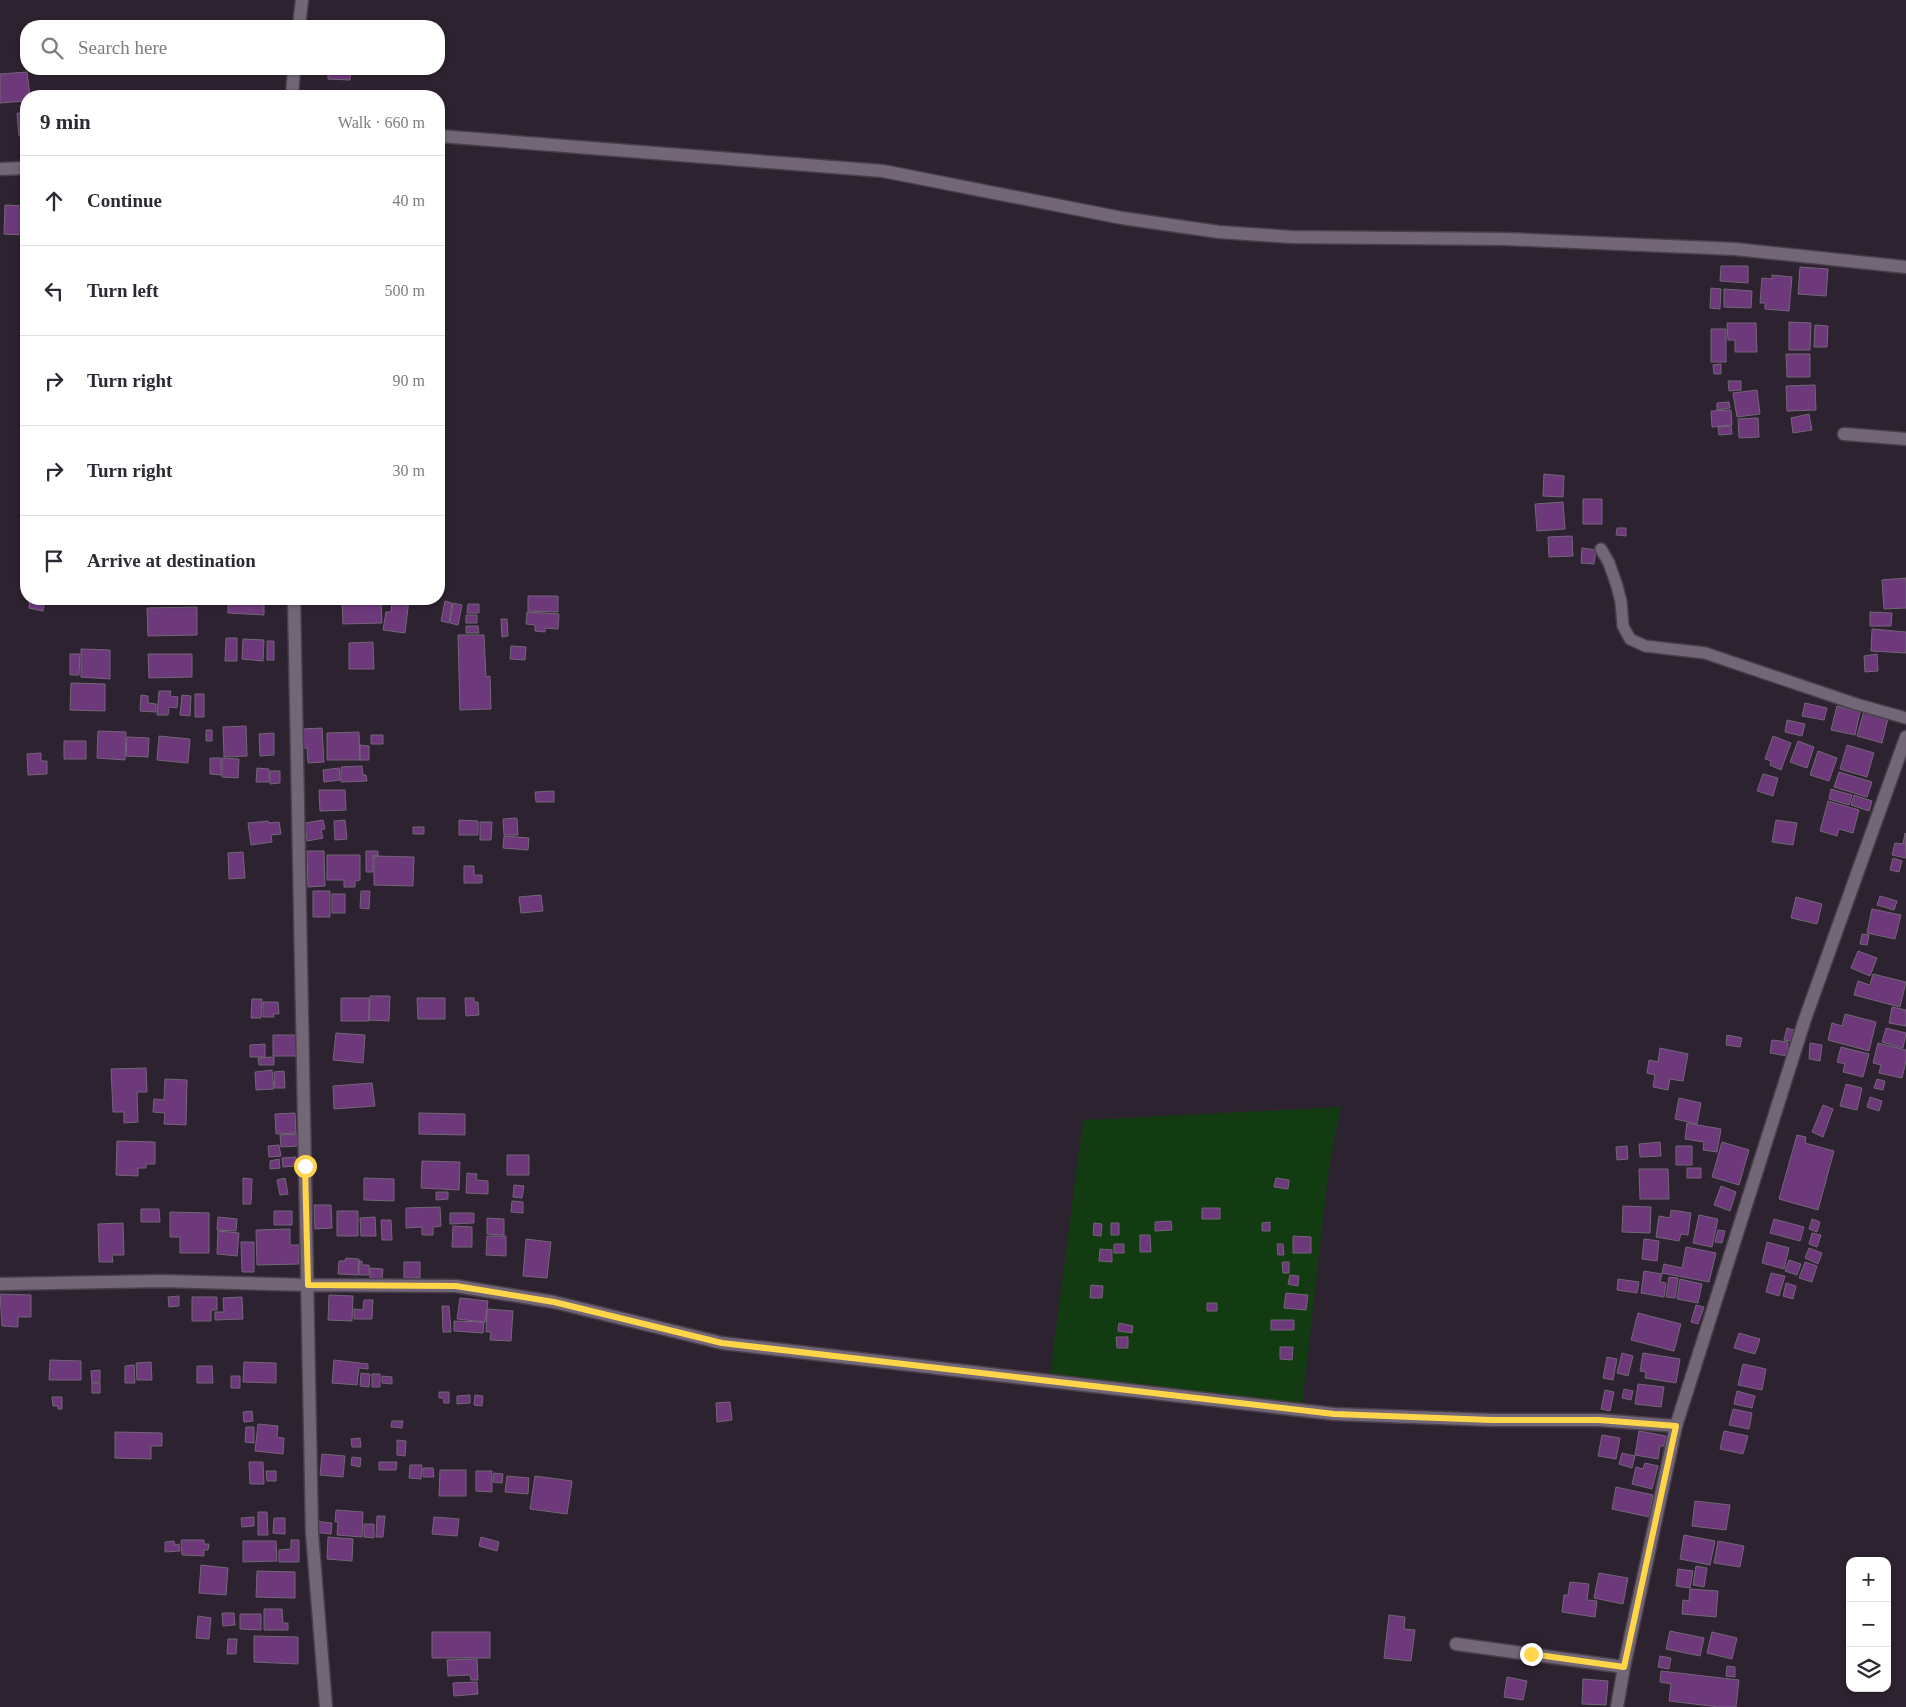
<!DOCTYPE html>
<meta charset="utf-8">
<style>
body{margin:0;font-family:Georgia,serif;background:#f7f7f7;color:#2b2b33}
.controls{position:absolute;right:15px;bottom:15px;display:grid;overflow:hidden;border-radius:10px;box-shadow:0 1px 4px #0004}
.controls button{width:45px;height:45px;display:grid;place-items:center;padding:0;border:0;border-bottom:1px solid #e1e1e2;background:#fff;color:#2b2b33;font:25px sans-serif}
.stop{position:absolute;width:15px;height:15px;margin:-11px;border:4px solid #ffd54a;border-radius:50%;background:#fff}
.stop.end{background:#ffd54a;border-color:#fff;box-shadow:0 1px 5px #0008}
.list{margin:0;padding:0;list-style:none}
h2{display:flex;justify-content:space-between;align-items:center;height:65px;margin:0;padding:0 20px;font-size:21px}
h2 small{font-size:16px;font-weight:400;color:#7c7c81}
.list li{display:grid;grid-template-columns:32px 1fr auto;gap:15px;align-items:center;box-sizing:border-box;height:90px;padding:0 20px;border-top:1px solid #e1e1e2}
.list b{display:block;font-size:19px;white-space:nowrap}
.list em{font-size:16px;font-style:normal;color:#7c7c81}
.icon{flex:none;width:28px;height:28px;fill:none;stroke:currentColor;stroke-width:2;stroke-linecap:round;stroke-linejoin:round}
.map{position:relative;flex:none;width:1906px;height:1707px;overflow:hidden}
.search{position:absolute;background:#fff;box-shadow:0 1px 4px #0004;left:20px;top:20px;width:425px;height:55px;display:flex;align-items:center;gap:12px;box-sizing:border-box;padding:0 18px;border-radius:20px;color:#7c7c81;font-size:19px}
.panel{position:absolute;background:#fff;box-shadow:0 1px 4px #0004;left:20px;top:90px;width:425px;height:515px;border-radius:20px}
.map>svg:first-child{display:block}
</style>
<div class="map">
<svg width="1906" height="1707" viewBox="0 0 1906 1707">
<rect width="100%" height="100%" fill="#2d2230"/>
<!-- green -->
<path fill="#123b12" d="M 1341,1107 L 1329,1167 L 1302,1406 L 1050,1374 L 1083,1120 Z"/>
<!-- building -->
<path fill="#6d397b" stroke="#736677" d="M 328,69 L 351,69 L 350,80 L 328,79 Z
M 27,72 L 30,96 L 26,96 L 26,101 L 0,103 L 0,74 Z
M 17,113 L 26,113 L 26,136 L 19,136 Z
M 5,205 L 26,206 L 26,235 L 4,234 Z
M 1721,266 L 1748,266 L 1748,283 L 1720,281 Z
M 1800,267 L 1828,269 L 1826,296 L 1798,294 Z
M 1772,275 L 1792,277 L 1789,311 L 1765,309 L 1765,303 L 1760,303 L 1762,278 L 1772,279 Z
M 1711,288 L 1721,289 L 1720,309 L 1710,308 Z
M 1724,289 L 1752,291 L 1751,308 L 1724,307 Z
M 1789,322 L 1811,323 L 1810,350 L 1789,350 Z
M 1727,323 L 1756,323 L 1757,352 L 1735,352 L 1735,340 L 1728,340 Z
M 1815,325 L 1828,326 L 1827,347 L 1814,347 Z
M 1711,329 L 1726,329 L 1726,362 L 1711,362 Z
M 1786,354 L 1810,354 L 1810,377 L 1787,377 Z
M 1721,364 L 1721,374 L 1714,374 L 1713,365 Z
M 1728,381 L 1741,381 L 1741,390 L 1729,391 Z
M 1815,385 L 1816,410 L 1787,411 L 1786,386 Z
M 1757,390 L 1760,414 L 1737,417 L 1733,393 Z
M 1729,402 L 1730,408 L 1717,410 L 1717,403 Z
M 1731,410 L 1732,425 L 1712,427 L 1711,411 Z
M 1809,414 L 1812,430 L 1793,433 L 1791,418 Z
M 1758,418 L 1759,437 L 1739,438 L 1738,419 Z
M 1731,426 L 1732,434 L 1719,435 L 1718,427 Z
M 1544,474 L 1564,476 L 1563,497 L 1543,496 Z
M 1583,499 L 1602,499 L 1602,524 L 1583,524 Z
M 1563,502 L 1565,529 L 1537,531 L 1535,504 Z
M 1617,528 L 1626,528 L 1626,536 L 1616,535 Z
M 1572,536 L 1573,556 L 1549,557 L 1548,537 Z
M 1582,548 L 1596,550 L 1594,564 L 1581,563 Z
M 1906,578 L 1906,608 L 1884,609 L 1882,580 Z
M 528,596 L 558,596 L 558,612 L 528,611 Z
M 30,599 L 45,599 L 43,611 L 29,608 Z
M 228,599 L 264,599 L 264,615 L 228,613 Z
M 342,599 L 381,599 L 382,623 L 343,624 Z
M 392,599 L 409,599 L 405,633 L 383,630 L 386,612 L 391,612 Z
M 445,601 L 452,603 L 449,623 L 441,621 Z
M 453,603 L 462,605 L 458,625 L 450,623 Z
M 468,604 L 479,604 L 479,613 L 467,613 Z
M 197,607 L 197,635 L 148,636 L 147,608 Z
M 527,612 L 559,614 L 558,629 L 545,628 L 545,632 L 535,631 L 535,625 L 526,624 Z
M 1870,612 L 1892,613 L 1891,626 L 1870,626 Z
M 466,615 L 477,615 L 477,623 L 466,623 Z
M 501,619 L 507,619 L 508,636 L 502,637 Z
M 466,626 L 478,626 L 479,633 L 466,633 Z
M 1872,629 L 1906,632 L 1906,653 L 1871,651 Z
M 458,635 L 484,635 L 486,677 L 490,676 L 491,709 L 460,710 Z
M 226,638 L 237,638 L 237,661 L 225,661 Z
M 243,639 L 264,640 L 263,661 L 242,659 Z
M 267,641 L 274,641 L 274,660 L 267,660 Z
M 373,642 L 374,669 L 349,669 L 349,643 Z
M 511,646 L 526,647 L 525,660 L 510,659 Z
M 81,649 L 110,650 L 110,679 L 81,677 Z
M 70,654 L 80,654 L 79,675 L 70,675 Z
M 148,654 L 192,654 L 192,677 L 149,678 Z
M 1877,654 L 1878,671 L 1865,672 L 1864,656 Z
M 71,683 L 105,684 L 105,711 L 70,710 Z
M 159,691 L 171,691 L 170,696 L 178,697 L 177,708 L 169,707 L 168,715 L 157,715 Z
M 195,694 L 204,694 L 204,717 L 195,717 Z
M 141,695 L 148,696 L 148,703 L 156,704 L 156,712 L 140,711 Z
M 182,695 L 191,696 L 190,716 L 180,715 Z
M 1805,703 L 1827,708 L 1824,720 L 1802,716 Z
M 1837,706 L 1860,712 L 1855,735 L 1831,730 Z
M 1864,711 L 1888,718 L 1882,743 L 1857,736 Z
M 1787,720 L 1805,724 L 1802,736 L 1785,732 Z
M 246,726 L 247,756 L 224,757 L 223,727 Z
M 322,728 L 324,762 L 308,763 L 307,748 L 303,748 L 302,729 Z
M 206,730 L 212,730 L 212,741 L 206,741 Z
M 98,731 L 126,732 L 125,760 L 97,758 Z
M 359,732 L 360,760 L 327,760 L 327,733 Z
M 274,733 L 274,755 L 260,756 L 259,734 Z
M 371,735 L 383,735 L 383,744 L 371,744 Z
M 159,736 L 190,739 L 188,763 L 157,760 Z
M 1773,736 L 1791,743 L 1781,770 L 1770,765 L 1771,761 L 1765,759 Z
M 127,737 L 149,738 L 148,757 L 126,756 Z
M 64,741 L 86,741 L 86,759 L 64,759 Z
M 1798,741 L 1814,747 L 1807,768 L 1790,762 Z
M 360,745 L 369,746 L 369,760 L 360,760 Z
M 1847,745 L 1874,753 L 1867,777 L 1840,769 Z
M 1818,751 L 1837,758 L 1829,781 L 1810,775 Z
M 41,753 L 41,761 L 47,761 L 47,774 L 28,775 L 27,754 Z
M 210,758 L 221,758 L 221,775 L 210,774 Z
M 222,758 L 239,759 L 238,778 L 222,777 Z
M 362,766 L 363,775 L 366,775 L 367,781 L 341,782 L 341,767 Z
M 257,768 L 269,769 L 269,782 L 256,782 Z
M 339,768 L 340,780 L 324,782 L 323,770 Z
M 270,771 L 280,771 L 280,783 L 270,784 Z
M 1839,772 L 1872,782 L 1867,797 L 1834,787 Z
M 1763,774 L 1778,778 L 1773,796 L 1757,791 Z
M 1831,789 L 1852,795 L 1849,805 L 1829,799 Z
M 319,790 L 345,790 L 346,810 L 320,811 Z
M 554,791 L 554,802 L 536,802 L 535,792 Z
M 1854,795 L 1872,801 L 1869,811 L 1851,805 Z
M 1828,801 L 1859,810 L 1853,833 L 1839,829 L 1837,836 L 1820,831 Z
M 517,818 L 518,835 L 504,835 L 503,819 Z
M 323,820 L 325,829 L 321,830 L 323,838 L 307,841 L 305,823 Z
M 345,820 L 347,839 L 335,840 L 334,821 Z
M 459,820 L 478,821 L 478,835 L 459,835 Z
M 1776,820 L 1797,823 L 1793,845 L 1772,842 Z
M 268,821 L 269,823 L 279,822 L 281,834 L 271,835 L 272,842 L 251,845 L 248,823 Z
M 480,822 L 492,822 L 491,840 L 480,840 Z
M 413,827 L 424,827 L 424,834 L 413,834 Z
M 1905,833 L 1906,858 L 1892,855 L 1895,843 L 1903,844 Z
M 504,836 L 529,838 L 528,850 L 503,848 Z
M 307,851 L 324,851 L 325,886 L 308,887 Z
M 366,851 L 378,851 L 378,856 L 373,856 L 373,872 L 366,872 Z
M 243,852 L 245,878 L 229,879 L 228,853 Z
M 327,855 L 360,855 L 360,880 L 355,881 L 355,887 L 344,887 L 344,880 L 327,880 Z
M 374,856 L 414,857 L 413,886 L 374,885 Z
M 1893,858 L 1902,861 L 1899,872 L 1890,870 Z
M 464,866 L 474,866 L 474,875 L 482,875 L 482,883 L 464,883 Z
M 313,891 L 330,891 L 330,917 L 313,917 Z
M 361,891 L 370,891 L 369,909 L 360,908 Z
M 332,894 L 345,894 L 345,913 L 332,913 Z
M 541,895 L 543,911 L 521,913 L 519,897 Z
M 1880,896 L 1897,901 L 1894,910 L 1877,905 Z
M 1796,897 L 1822,904 L 1817,924 L 1791,918 Z
M 1872,909 L 1901,915 L 1895,939 L 1867,933 Z
M 1862,934 L 1869,935 L 1867,945 L 1860,944 Z
M 1858,951 L 1877,958 L 1870,976 L 1851,968 Z
M 1873,974 L 1906,982 L 1900,1007 L 1854,995 L 1858,981 L 1870,985 Z
M 370,996 L 390,996 L 389,1021 L 369,1020 Z
M 341,998 L 369,998 L 369,1021 L 341,1021 Z
M 417,998 L 445,998 L 445,1019 L 418,1019 Z
M 465,998 L 474,998 L 474,1002 L 478,1002 L 479,1015 L 466,1016 Z
M 252,999 L 262,999 L 261,1018 L 251,1018 Z
M 263,1002 L 278,1002 L 279,1014 L 273,1014 L 274,1017 L 263,1017 Z
M 1892,1007 L 1906,1010 L 1906,1026 L 1889,1023 Z
M 1845,1014 L 1876,1022 L 1869,1051 L 1828,1040 L 1832,1023 L 1842,1026 Z
M 1787,1028 L 1794,1030 L 1791,1041 L 1784,1040 Z
M 1886,1028 L 1906,1033 L 1903,1048 L 1882,1042 Z
M 336,1033 L 365,1035 L 363,1063 L 333,1060 Z
M 273,1035 L 296,1035 L 296,1056 L 273,1056 Z
M 1727,1035 L 1742,1038 L 1740,1047 L 1726,1045 Z
M 1772,1040 L 1788,1042 L 1787,1056 L 1770,1053 Z
M 1810,1043 L 1822,1045 L 1820,1061 L 1809,1059 Z
M 1878,1043 L 1906,1050 L 1906,1061 L 1902,1078 L 1879,1073 L 1881,1065 L 1873,1063 Z
M 265,1044 L 265,1057 L 250,1057 L 250,1045 Z
M 1841,1047 L 1869,1054 L 1863,1077 L 1843,1072 L 1845,1064 L 1837,1062 Z
M 1660,1048 L 1688,1054 L 1683,1081 L 1670,1079 L 1668,1090 L 1653,1087 L 1655,1075 L 1647,1073 L 1649,1060 L 1658,1062 Z
M 274,1057 L 274,1065 L 259,1065 L 258,1058 Z
M 146,1068 L 147,1092 L 137,1092 L 138,1122 L 124,1123 L 124,1112 L 113,1112 L 111,1069 Z
M 272,1070 L 274,1089 L 256,1090 L 255,1072 Z
M 284,1071 L 285,1088 L 275,1088 L 274,1072 Z
M 165,1079 L 187,1080 L 186,1125 L 164,1124 L 165,1113 L 153,1112 L 154,1099 L 164,1100 Z
M 1877,1079 L 1885,1081 L 1883,1090 L 1874,1088 Z
M 372,1083 L 375,1106 L 334,1109 L 333,1086 Z
M 1846,1084 L 1862,1088 L 1857,1110 L 1840,1106 Z
M 1870,1097 L 1882,1101 L 1879,1111 L 1867,1107 Z
M 1679,1098 L 1701,1103 L 1697,1124 L 1675,1119 Z
M 1823,1105 L 1833,1109 L 1823,1137 L 1812,1132 Z
M 295,1113 L 296,1133 L 276,1134 L 275,1114 Z
M 419,1113 L 465,1114 L 465,1135 L 419,1134 Z
M 1687,1123 L 1721,1129 L 1717,1152 L 1703,1150 L 1704,1142 L 1685,1139 Z
M 297,1134 L 298,1146 L 281,1147 L 280,1135 Z
M 1797,1135 L 1806,1137 L 1805,1143 L 1834,1151 L 1818,1210 L 1779,1199 Z
M 117,1141 L 155,1142 L 155,1164 L 146,1164 L 146,1168 L 138,1168 L 138,1176 L 116,1175 Z
M 1660,1142 L 1661,1156 L 1640,1157 L 1639,1144 Z
M 1722,1142 L 1749,1150 L 1739,1185 L 1712,1177 Z
M 279,1145 L 281,1156 L 269,1157 L 268,1146 Z
M 1627,1146 L 1628,1159 L 1617,1160 L 1616,1147 Z
M 1676,1146 L 1692,1146 L 1692,1165 L 1676,1165 Z
M 507,1155 L 529,1155 L 529,1175 L 507,1175 Z
M 296,1157 L 296,1166 L 283,1167 L 282,1158 Z
M 279,1159 L 280,1168 L 270,1169 L 270,1161 Z
M 422,1161 L 460,1162 L 459,1190 L 421,1188 Z
M 1687,1168 L 1701,1168 L 1701,1178 L 1687,1178 Z
M 1639,1169 L 1668,1169 L 1669,1199 L 1640,1199 Z
M 467,1173 L 477,1174 L 476,1180 L 488,1181 L 488,1194 L 466,1193 Z
M 243,1178 L 252,1179 L 251,1204 L 243,1204 Z
M 285,1178 L 288,1194 L 280,1195 L 277,1180 Z
M 364,1178 L 394,1179 L 394,1201 L 364,1200 Z
M 1276,1178 L 1289,1180 L 1288,1189 L 1274,1187 Z
M 514,1185 L 524,1186 L 522,1198 L 513,1197 Z
M 1721,1186 L 1736,1192 L 1730,1211 L 1714,1205 Z
M 436,1192 L 448,1192 L 448,1199 L 436,1200 Z
M 512,1201 L 523,1202 L 523,1213 L 511,1212 Z
M 314,1205 L 331,1205 L 332,1228 L 315,1229 Z
M 1623,1206 L 1651,1207 L 1650,1233 L 1622,1232 Z
M 440,1207 L 441,1226 L 433,1227 L 433,1235 L 422,1235 L 422,1227 L 406,1228 L 406,1208 Z
M 1202,1208 L 1220,1208 L 1220,1219 L 1202,1219 Z
M 141,1209 L 159,1209 L 160,1222 L 141,1222 Z
M 1671,1210 L 1691,1213 L 1688,1235 L 1681,1234 L 1679,1241 L 1656,1237 L 1659,1216 L 1670,1218 Z
M 274,1211 L 292,1211 L 292,1225 L 274,1225 Z
M 337,1211 L 358,1211 L 358,1236 L 337,1236 Z
M 170,1212 L 209,1213 L 209,1253 L 180,1253 L 180,1237 L 170,1237 Z
M 450,1213 L 474,1213 L 474,1223 L 450,1224 Z
M 1699,1215 L 1718,1219 L 1712,1247 L 1693,1243 Z
M 218,1217 L 237,1219 L 236,1231 L 217,1230 Z
M 375,1217 L 376,1236 L 361,1236 L 360,1218 Z
M 487,1218 L 504,1219 L 504,1235 L 487,1234 Z
M 1774,1219 L 1804,1227 L 1800,1241 L 1770,1233 Z
M 1812,1219 L 1820,1222 L 1817,1232 L 1809,1229 Z
M 381,1220 L 391,1220 L 392,1240 L 382,1240 Z
M 1171,1221 L 1172,1230 L 1155,1231 L 1155,1222 Z
M 1270,1222 L 1270,1231 L 1262,1231 L 1262,1223 Z
M 123,1223 L 124,1255 L 112,1255 L 113,1262 L 99,1262 L 98,1224 Z
M 1094,1223 L 1102,1224 L 1101,1236 L 1093,1235 Z
M 1111,1223 L 1119,1223 L 1119,1235 L 1111,1235 Z
M 453,1226 L 472,1227 L 472,1247 L 452,1247 Z
M 290,1229 L 290,1245 L 299,1245 L 299,1264 L 257,1265 L 256,1230 Z
M 1718,1230 L 1725,1231 L 1722,1243 L 1715,1242 Z
M 218,1231 L 239,1233 L 237,1256 L 217,1254 Z
M 1812,1233 L 1821,1235 L 1817,1247 L 1809,1244 Z
M 1140,1235 L 1150,1235 L 1151,1252 L 1140,1252 Z
M 487,1236 L 506,1236 L 506,1256 L 486,1255 Z
M 1293,1236 L 1311,1237 L 1311,1253 L 1293,1253 Z
M 526,1239 L 551,1242 L 547,1278 L 523,1276 Z
M 1644,1239 L 1659,1241 L 1657,1261 L 1642,1259 Z
M 241,1242 L 254,1242 L 254,1272 L 242,1272 Z
M 1767,1242 L 1789,1248 L 1784,1269 L 1762,1263 Z
M 1114,1244 L 1124,1244 L 1124,1253 L 1114,1253 Z
M 1277,1244 L 1283,1244 L 1284,1255 L 1278,1255 Z
M 1686,1247 L 1716,1253 L 1709,1282 L 1662,1273 L 1664,1264 L 1682,1268 Z
M 1809,1248 L 1822,1253 L 1818,1264 L 1805,1258 Z
M 1100,1249 L 1112,1250 L 1112,1262 L 1099,1261 Z
M 346,1258 L 359,1259 L 358,1275 L 338,1274 L 339,1261 L 345,1261 Z
M 1789,1260 L 1801,1264 L 1797,1275 L 1785,1271 Z
M 359,1261 L 362,1261 L 362,1265 L 369,1265 L 369,1275 L 359,1275 Z
M 404,1262 L 420,1262 L 420,1278 L 404,1278 Z
M 1282,1262 L 1289,1262 L 1289,1273 L 1283,1273 Z
M 1805,1262 L 1817,1266 L 1812,1282 L 1799,1278 Z
M 370,1268 L 383,1269 L 382,1279 L 370,1278 Z
M 1644,1271 L 1662,1274 L 1660,1282 L 1666,1283 L 1664,1297 L 1641,1293 Z
M 1771,1273 L 1785,1276 L 1779,1296 L 1766,1292 Z
M 1290,1275 L 1299,1276 L 1298,1286 L 1288,1284 Z
M 1669,1277 L 1678,1278 L 1675,1298 L 1666,1297 Z
M 1618,1279 L 1639,1282 L 1637,1293 L 1617,1290 Z
M 1680,1279 L 1702,1284 L 1698,1303 L 1677,1299 Z
M 1786,1283 L 1796,1286 L 1793,1299 L 1783,1296 Z
M 1091,1285 L 1103,1286 L 1102,1298 L 1090,1298 Z
M 1286,1293 L 1308,1295 L 1306,1310 L 1284,1308 Z
M 0,1294 L 31,1295 L 31,1317 L 18,1317 L 18,1327 L 2,1326 Z
M 329,1295 L 353,1296 L 352,1321 L 328,1320 Z
M 179,1296 L 179,1306 L 169,1307 L 168,1297 Z
M 192,1297 L 217,1297 L 217,1310 L 211,1310 L 211,1321 L 192,1321 Z
M 242,1297 L 243,1319 L 215,1320 L 215,1312 L 224,1312 L 223,1298 Z
M 460,1298 L 488,1301 L 485,1322 L 457,1319 Z
M 364,1300 L 373,1300 L 372,1319 L 354,1319 L 354,1309 L 363,1310 Z
M 1207,1303 L 1217,1303 L 1217,1311 L 1207,1311 Z
M 1696,1305 L 1704,1307 L 1698,1324 L 1691,1322 Z
M 442,1306 L 449,1306 L 451,1332 L 443,1332 Z
M 487,1309 L 513,1311 L 511,1341 L 490,1340 L 491,1332 L 486,1332 Z
M 1638,1313 L 1681,1324 L 1674,1351 L 1631,1340 Z
M 1271,1320 L 1294,1320 L 1294,1330 L 1271,1330 Z
M 454,1321 L 484,1322 L 483,1333 L 454,1331 Z
M 1119,1323 L 1133,1326 L 1132,1333 L 1118,1331 Z
M 1739,1333 L 1760,1339 L 1755,1354 L 1734,1348 Z
M 1116,1337 L 1128,1337 L 1128,1348 L 1117,1348 Z
M 1280,1347 L 1293,1347 L 1292,1360 L 1280,1359 Z
M 1622,1353 L 1633,1356 L 1628,1376 L 1617,1373 Z
M 1643,1353 L 1680,1359 L 1676,1383 L 1645,1378 L 1646,1372 L 1640,1371 Z
M 1607,1357 L 1617,1359 L 1613,1380 L 1603,1378 Z
M 50,1360 L 81,1361 L 81,1380 L 49,1380 Z
M 334,1360 L 368,1364 L 368,1369 L 359,1368 L 357,1385 L 332,1383 Z
M 151,1362 L 152,1380 L 137,1380 L 136,1363 Z
M 244,1362 L 276,1363 L 276,1383 L 243,1382 Z
M 1743,1364 L 1766,1369 L 1762,1390 L 1738,1385 Z
M 134,1365 L 135,1383 L 125,1383 L 125,1366 Z
M 197,1366 L 212,1366 L 213,1383 L 197,1383 Z
M 100,1370 L 100,1382 L 92,1383 L 91,1371 Z
M 361,1373 L 370,1374 L 369,1387 L 360,1386 Z
M 372,1374 L 380,1374 L 380,1387 L 372,1387 Z
M 231,1376 L 240,1376 L 240,1388 L 231,1388 Z
M 382,1376 L 392,1377 L 392,1384 L 382,1383 Z
M 92,1383 L 100,1383 L 100,1393 L 92,1393 Z
M 1638,1384 L 1664,1387 L 1661,1407 L 1635,1404 Z
M 1624,1389 L 1633,1391 L 1631,1400 L 1622,1398 Z
M 1605,1390 L 1614,1392 L 1610,1411 L 1601,1409 Z
M 1737,1391 L 1755,1396 L 1752,1408 L 1734,1404 Z
M 439,1392 L 449,1392 L 449,1403 L 444,1403 L 443,1398 L 439,1398 Z
M 470,1395 L 470,1403 L 457,1404 L 457,1396 Z
M 475,1395 L 483,1396 L 482,1406 L 474,1405 Z
M 52,1397 L 62,1397 L 62,1409 L 58,1409 L 58,1406 L 53,1406 Z
M 730,1402 L 732,1420 L 717,1422 L 716,1403 Z
M 1733,1409 L 1752,1413 L 1749,1429 L 1729,1425 Z
M 252,1411 L 253,1421 L 244,1422 L 243,1412 Z
M 392,1421 L 403,1421 L 402,1428 L 391,1427 Z
M 258,1424 L 278,1426 L 277,1437 L 284,1438 L 283,1454 L 255,1451 Z
M 246,1427 L 254,1427 L 254,1443 L 245,1442 Z
M 1639,1431 L 1666,1436 L 1664,1446 L 1660,1446 L 1658,1459 L 1635,1455 Z
M 1724,1431 L 1748,1436 L 1743,1454 L 1720,1449 Z
M 115,1432 L 162,1433 L 162,1446 L 151,1446 L 151,1459 L 115,1458 Z
M 1602,1435 L 1620,1438 L 1616,1459 L 1598,1456 Z
M 360,1438 L 361,1447 L 352,1447 L 351,1439 Z
M 397,1440 L 406,1441 L 405,1456 L 397,1455 Z
M 1622,1453 L 1635,1456 L 1632,1468 L 1619,1464 Z
M 322,1454 L 345,1456 L 343,1477 L 320,1475 Z
M 352,1457 L 361,1458 L 360,1467 L 351,1465 Z
M 249,1462 L 263,1462 L 264,1484 L 250,1484 Z
M 379,1462 L 397,1462 L 396,1470 L 379,1470 Z
M 1645,1463 L 1658,1466 L 1652,1489 L 1632,1484 L 1636,1467 L 1643,1469 Z
M 410,1465 L 422,1465 L 421,1479 L 409,1478 Z
M 423,1468 L 433,1468 L 434,1477 L 423,1477 Z
M 440,1470 L 466,1470 L 466,1496 L 439,1496 Z
M 266,1471 L 276,1471 L 276,1481 L 267,1481 Z
M 476,1471 L 492,1471 L 492,1492 L 476,1491 Z
M 494,1473 L 503,1474 L 502,1483 L 493,1482 Z
M 507,1476 L 529,1478 L 528,1494 L 505,1492 Z
M 535,1476 L 572,1481 L 567,1514 L 530,1509 Z
M 1616,1487 L 1653,1495 L 1649,1517 L 1612,1509 Z
M 1695,1501 L 1730,1505 L 1726,1530 L 1692,1526 Z
M 336,1510 L 363,1512 L 362,1537 L 337,1535 L 338,1522 L 335,1522 Z
M 258,1512 L 267,1512 L 268,1535 L 258,1535 Z
M 377,1516 L 385,1516 L 383,1537 L 376,1537 Z
M 254,1517 L 254,1526 L 242,1527 L 241,1518 Z
M 434,1517 L 459,1519 L 457,1536 L 432,1534 Z
M 274,1518 L 285,1518 L 285,1534 L 273,1533 Z
M 314,1521 L 332,1523 L 331,1534 L 313,1532 Z
M 364,1524 L 374,1524 L 374,1538 L 364,1537 Z
M 1684,1535 L 1715,1541 L 1710,1565 L 1680,1559 Z
M 328,1537 L 353,1539 L 352,1561 L 327,1559 Z
M 481,1537 L 499,1542 L 497,1551 L 479,1546 Z
M 181,1540 L 204,1540 L 204,1544 L 209,1544 L 208,1550 L 204,1550 L 204,1556 L 182,1555 Z
M 291,1540 L 299,1540 L 299,1562 L 279,1562 L 279,1550 L 291,1549 Z
M 174,1541 L 175,1545 L 179,1544 L 180,1551 L 165,1552 L 165,1542 Z
M 243,1541 L 276,1541 L 277,1561 L 243,1562 Z
M 1718,1541 L 1744,1546 L 1740,1567 L 1714,1563 Z
M 201,1565 L 228,1568 L 226,1595 L 199,1593 Z
M 1696,1566 L 1707,1568 L 1704,1587 L 1693,1585 Z
M 1678,1569 L 1693,1571 L 1690,1588 L 1676,1586 Z
M 257,1571 L 295,1572 L 295,1598 L 256,1597 Z
M 1599,1573 L 1628,1578 L 1623,1604 L 1594,1598 Z
M 1570,1582 L 1589,1584 L 1587,1600 L 1597,1601 L 1595,1617 L 1562,1612 L 1564,1595 L 1568,1595 Z
M 1690,1589 L 1718,1591 L 1716,1617 L 1682,1614 L 1683,1600 L 1689,1601 Z
M 264,1609 L 282,1609 L 283,1623 L 288,1623 L 288,1630 L 264,1630 Z
M 222,1613 L 234,1613 L 235,1625 L 223,1626 Z
M 240,1614 L 261,1614 L 261,1630 L 240,1629 Z
M 1389,1615 L 1405,1617 L 1404,1629 L 1415,1630 L 1411,1661 L 1384,1658 Z
M 198,1616 L 211,1618 L 209,1639 L 196,1638 Z
M 1670,1631 L 1704,1638 L 1700,1656 L 1666,1649 Z
M 432,1632 L 490,1632 L 490,1658 L 432,1658 Z
M 1712,1632 L 1737,1638 L 1732,1659 L 1707,1653 Z
M 254,1636 L 298,1637 L 298,1664 L 254,1662 Z
M 228,1639 L 237,1639 L 236,1654 L 227,1654 Z
M 1660,1656 L 1671,1658 L 1669,1669 L 1658,1667 Z
M 477,1659 L 478,1680 L 471,1680 L 470,1675 L 448,1676 L 447,1660 Z
M 1727,1666 L 1735,1667 L 1735,1677 L 1726,1676 Z
M 1661,1671 L 1739,1680 L 1736,1707 L 1719,1707 L 1669,1701 L 1671,1684 L 1660,1682 Z
M 1507,1677 L 1527,1681 L 1523,1700 L 1504,1697 Z
M 1583,1679 L 1608,1681 L 1606,1705 L 1582,1704 Z
M 477,1682 L 478,1694 L 454,1696 L 453,1683 Z"/>
<g fill="none" stroke-linecap="round" stroke-linejoin="round">
<defs>
<path id="service" d="M 1601,549 L 1609,563 L 1617,586 L 1621,602 L 1623,626 L 1630,639 L 1645,646 L 1705,653 L 1856,704 L 1906,718"/>
<path id="minor" d="M 299,26 L 302,0
M 292,96 L 294,69
M 1844,434 L 1906,439
M 294,599 L 312,1533 L 326,1707
M 0,1284 L 161,1281 L 307,1285 L 456,1286 L 554,1302 L 722,1343 L 1334,1414 L 1491,1420 L 1599,1420 L 1676,1426
M 1456,1644 L 1624,1667"/>
<path id="tertiary" d="M 439,136 L 883,171 L 1122,218 L 1219,232 L 1292,237 L 1506,239 L 1735,249 L 1906,267
M 0,169 L 26,168
M 1617,1707 L 1624,1667 L 1676,1426 L 1805,1019 L 1906,737"/>
</defs>
<!-- service casing -->
<use href="#service" stroke="#483f4b" stroke-width="14"/>
<!-- minor casing -->
<use href="#minor" stroke="#483f4b" stroke-width="15"/>
<!-- tertiary casing -->
<use href="#tertiary" stroke="#483f4b" stroke-width="15"/>
<!-- service -->
<use href="#service" stroke="#736677" stroke-width="11"/>
<!-- minor -->
<use href="#minor" stroke="#736677" stroke-width="12"/>
<!-- tertiary -->
<use href="#tertiary" stroke="#736677" stroke-width="12"/>
</g>
<g fill="none" stroke-linecap="round" stroke-linejoin="round">
<!-- route -->
<path stroke="#ffd54a" stroke-width="6" d="M 305,1166 L 308,1285 L 456,1286 L 554,1302 L 722,1343 L 1334,1414 L 1491,1420 L 1599,1420 L 1676,1426 L 1624,1667 L 1531,1654"/>
</g>
</svg>
<div class="controls">
<button>+</button>
<button>−</button>
<button><svg class="icon" aria-label="layers" viewBox="0 0 24 24"><path d="M12 4l9 5-9 5-9-5zM3 14l9 5 9-5"/></svg></button>
</div>
<div class="stop" style="left:305px;top:1166px"></div>
<div class="stop end" style="left:1531px;top:1654px"></div>
<div class="search"><svg class="icon" aria-label="search" viewBox="0 0 24 24"><circle cx="10" cy="10" r="6"/><path d="M15 15l6 6"/></svg>Search here</div>
<section class="panel">
<h2>9 min<small>Walk · 660 m</small></h2>
<ul class="list">
<li><svg class="icon" aria-label="ahead" viewBox="0 0 24 24"><path d="M12 20V5M6 11l6-6 6 6"/></svg><div><b>Continue</b></div><em>40 m</em></li>
<li><svg class="icon" aria-label="left" viewBox="0 0 24 24"><path d="M17 20v-9H6M10 6l-5 5 5 5"/></svg><div><b>Turn left</b></div><em>500 m</em></li>
<li><svg class="icon" aria-label="right" viewBox="0 0 24 24"><path d="M7 20v-9h11M14 6l5 5-5 5"/></svg><div><b>Turn right</b></div><em>90 m</em></li>
<li><svg class="icon" aria-label="right" viewBox="0 0 24 24"><path d="M7 20v-9h11M14 6l5 5-5 5"/></svg><div><b>Turn right</b></div><em>30 m</em></li>
<li><svg class="icon" aria-label="arrive" viewBox="0 0 24 24"><path d="M6 21V4h12l-3 4 3 4H6"/></svg><div><b>Arrive at destination</b></div></li>
</ul>
</section>
</div>
